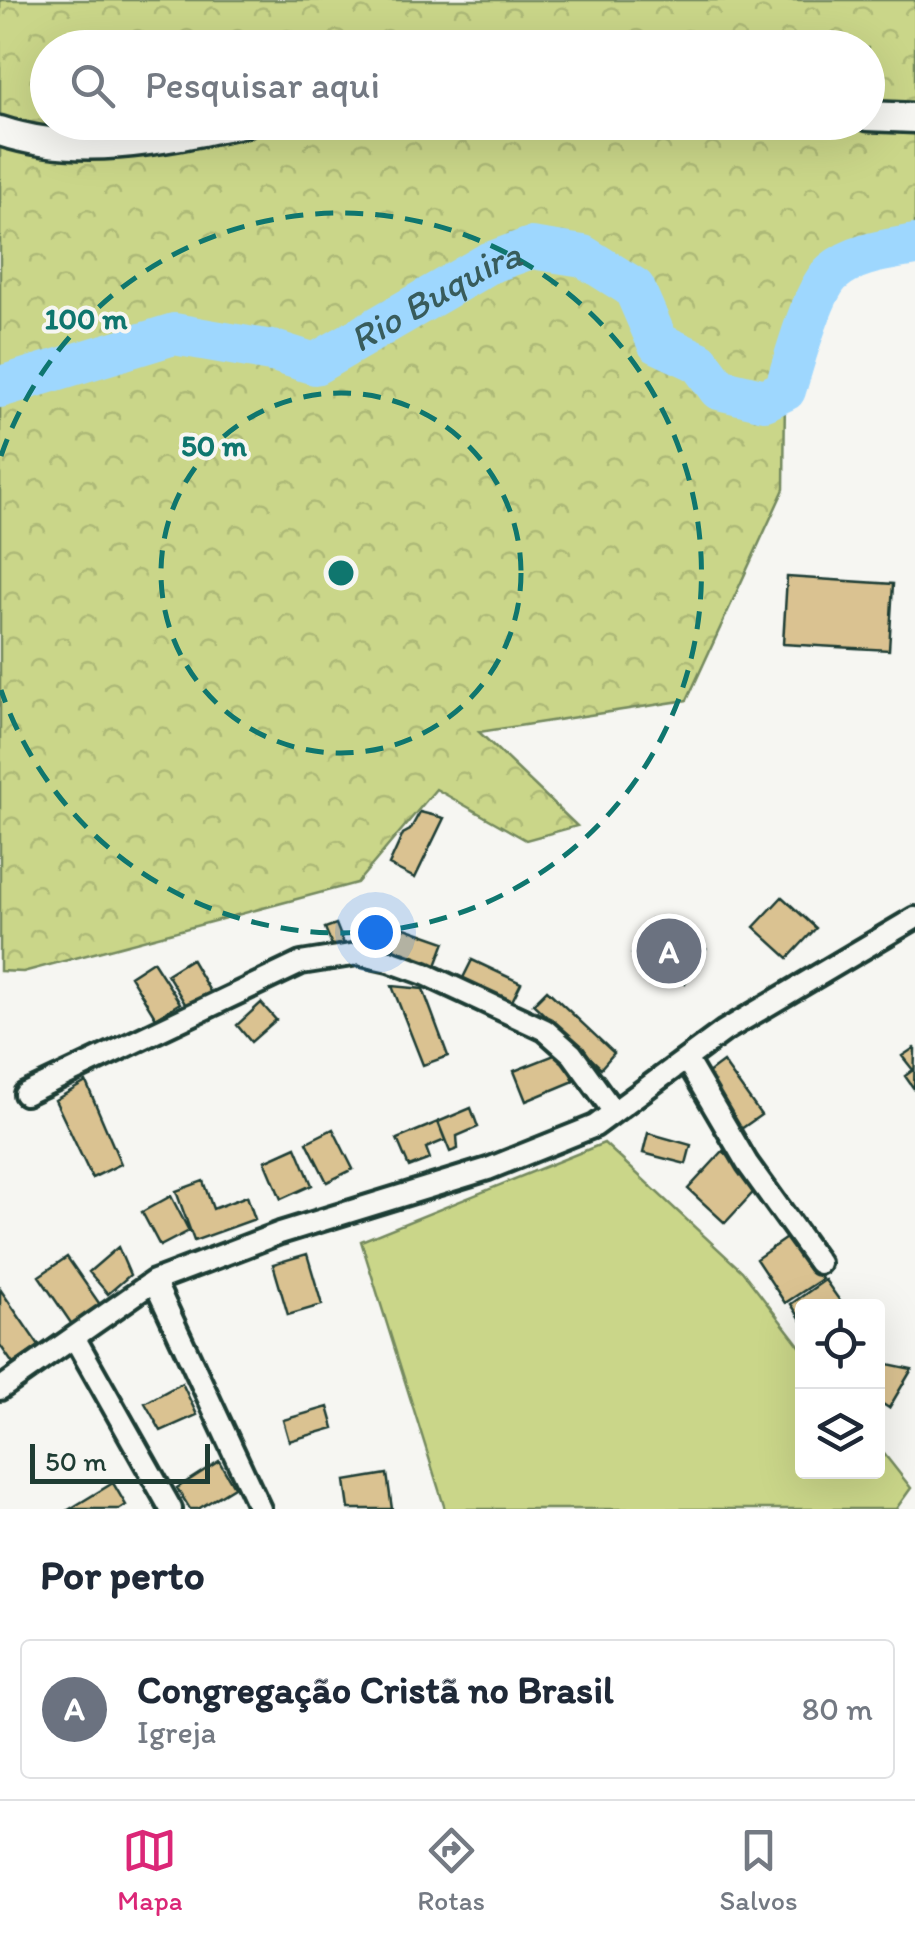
<!DOCTYPE html>
<html lang="pt">
<meta charset="utf-8">
<style>
body{margin:0;font-family:Itim,sans-serif;background:#f6f6f7;color:#1f2937}
.controls{position:absolute;right:30px;bottom:30px;display:grid;overflow:hidden;border-radius:10px;box-shadow:0 10px 40px #0002}
.controls button{width:90px;height:90px;display:grid;place-items:center;padding:0;border:0;border-bottom:2px solid #e0e1e3;background:#fff;color:#1f2937;font:50px sans-serif}
.scale{position:absolute;left:30px;bottom:25px;width:180px;box-sizing:border-box;padding-left:10px;border:5px solid #1f3d34;border-top:0;font-size:28px;line-height:35px;white-space:nowrap;color:#1f3d34;-webkit-text-stroke:8px #f6f6f2;paint-order:stroke}
.you{position:absolute;left:375px;top:932px;width:35px;height:35px;margin:-25px;border:8px solid #fff;border-radius:50%;background:#1a73e8;box-shadow:0 0 0 15px #1a73e833}
.badge{display:grid;place-items:center;width:65px;height:65px;border-radius:50%;background:#db2777;color:#fff;font-size:32px;font-weight:700}
.pin{position:absolute;translate:-50% -50%;border:5px solid #fff;box-shadow:0 2px 10px #0006}
.list{margin:0;padding:0;list-style:none}
h2{display:flex;justify-content:space-between;align-items:center;height:130px;margin:0;padding:0 40px;font-size:42px}
h2 small{font-size:32px;font-weight:400;color:#747a83}
.list li{display:grid;grid-template-columns:65px 1fr auto;gap:30px;align-items:center;box-sizing:border-box;height:140px;margin:0 20px 20px;padding:0 20px;border:2px solid #e0e1e3;border-radius:10px}
.list b{display:block;font-size:38px;white-space:nowrap}
.list p{margin:0;font-size:32px;white-space:nowrap;color:#747a83}
.list em{font-size:32px;font-style:normal;color:#747a83}
.icon{flex:none;width:55px;height:55px;fill:none;stroke:currentColor;stroke-width:2;stroke-linecap:round;stroke-linejoin:round}
.map{position:relative;flex:none;width:915px;height:1509px;overflow:hidden}
.search{position:absolute;background:#fff;box-shadow:0 10px 40px #0002;left:30px;right:30px;top:30px;height:110px;display:flex;align-items:center;gap:25px;box-sizing:border-box;padding:0 35px;border-radius:55px;color:#747a83;font-size:38px}
.sheet{height:290px;background:#fff}
nav{display:flex;justify-content:space-around;align-items:center;box-sizing:border-box;height:140px;border-top:2px solid #e0e1e3;background:#fff;font-size:28px;color:#747a83}
nav a{display:grid;justify-items:center;gap:5px}
nav .on{color:#db2777}
.map>svg:first-child{display:block}
</style>
<div class="map">
<svg width="915" height="1509" viewBox="0 0 915 1509">
<defs>
<pattern id="forest-crowns" width="20" height="18" patternUnits="userSpaceOnUse" patternTransform="scale(2.5)"><rect width="20" height="18" fill="#cad689"/><path d="M2 6a3 3 0 1 1 6 0M12 15a3 3 0 1 1 6 0" fill="none" stroke="#adb977"/></pattern>
</defs>
<rect width="100%" height="100%" fill="#f6f6f2"/>
<filter id="ink" filterUnits="userSpaceOnUse"><feTurbulence type="fractalNoise" baseFrequency=".01" numOctaves="2"/><feDisplacementMap in="SourceGraphic" scale="20" xChannelSelector="R" yChannelSelector="G"/><feConvolveMatrix kernelMatrix="1 2 1 2 8 2 1 2 1" color-interpolation-filters="sRGB"/></filter>
<g filter="url(#ink)">
<!-- green -->
<path fill="#cad689" stroke="#748a5e" stroke-width="2.5" d="M 604,1143 L 742,1271 L 802,1349 L 802,1472 L 878,1472 L 878,1446 L 911,1488 L 896,1509 L 445,1509 L 361,1241 Z"/>
<!-- forest -->
<path fill="url(#forest-crowns)" stroke="#748a5e" stroke-width="2.5" fill-rule="evenodd" d="M 0,0 L 915,0 L 915,248 L 823,288 L 785,390 L 784,489 L 687,700 L 479,732 L 577,826 L 526,840 L 436,789 L 357,883 L 23,972 L 0,971 ZM 48,48 L 868,48 L 868,122 L 313,122 L 227,139 L 122,142 L 262,123 L 48,122 Z"/>
<g fill="none" stroke-linecap="round" stroke-linejoin="round">
<!-- river -->
<path stroke="#9ed7fe" stroke-width="42" id="s1" d="M 0,387 L 174,334 L 277,352 L 315,364 L 489,263 L 531,248 L 583,256 L 634,288 L 658,343 L 699,362 L 719,389 L 765,400 L 785,390 C 794,362 812,290 833,272 C 855,253 888,250 915,245"/>
</g>
<!-- building -->
<path fill="#dac291" stroke="#1f3d34" stroke-width="2.5" d="M 787,577 L 893,584 L 889,650 L 783,644 Z
M 420,812 L 444,818 L 415,878 L 389,865 L 403,834 L 410,830 Z
M 782,897 L 816,928 L 788,958 L 754,927 Z
M 651,919 L 706,949 L 685,984 L 632,954 Z
M 336,924 L 344,944 L 333,948 L 325,928 Z
M 402,927 L 445,942 L 434,971 L 391,955 Z
M 191,959 L 211,993 L 187,1007 L 167,974 Z
M 472,960 L 521,983 L 511,1003 L 462,980 Z
M 153,961 L 180,1003 L 156,1018 L 130,976 Z
M 392,986 L 423,989 L 448,1056 L 423,1065 Z
M 547,990 L 614,1053 L 601,1068 L 533,1004 Z
M 261,1003 L 276,1020 L 251,1042 L 237,1025 Z
M 914,1048 L 915,1049 L 914,1089 L 905,1076 L 913,1070 L 902,1056 Z
M 562,1052 L 574,1081 L 526,1101 L 514,1071 Z
M 723,1062 L 761,1115 L 741,1129 L 704,1076 Z
M 86,1082 L 121,1164 L 92,1178 L 55,1100 Z
M 471,1108 L 478,1127 L 457,1136 L 458,1149 L 450,1152 L 438,1122 Z
M 438,1122 L 445,1140 L 426,1148 L 430,1159 L 409,1167 L 397,1139 Z
M 333,1129 L 353,1169 L 327,1182 L 307,1142 Z
M 648,1133 L 691,1145 L 686,1164 L 643,1153 Z
M 296,1147 L 312,1185 L 281,1199 L 265,1161 Z
M 723,1151 L 760,1185 L 725,1223 L 688,1189 Z
M 203,1181 L 213,1209 L 247,1196 L 255,1219 L 194,1241 L 176,1191 Z
M 171,1196 L 189,1231 L 160,1246 L 142,1212 Z
M 792,1234 L 822,1279 L 785,1303 L 756,1259 Z
M 118,1247 L 130,1275 L 108,1294 L 89,1272 Z
M 307,1254 L 322,1305 L 288,1315 L 273,1264 Z
M 67,1257 L 101,1306 L 73,1326 L 39,1276 Z
M 825,1280 L 840,1301 L 831,1306 L 802,1306 L 802,1321 L 791,1304 Z
M 0,1289 L 39,1346 L 13,1364 L 0,1345 Z
M 878,1362 L 912,1369 L 889,1408 L 878,1401 Z
M 182,1383 L 197,1415 L 161,1431 L 145,1403 Z
M 328,1407 L 334,1428 L 289,1441 L 283,1420 Z
M 219,1461 L 234,1487 L 198,1509 L 190,1509 L 177,1488 Z
M 387,1474 L 392,1509 L 349,1509 L 345,1481 Z
M 113,1483 L 126,1505 L 120,1509 L 70,1509 Z"/>
<g fill="none" stroke-linecap="round" stroke-linejoin="round">
<defs>
<path id="minor" d="M 686,1059 L 747,1163 L 819,1263
M 25,1094 L 301,963 L 358,954 L 389,961 L 425,974 L 545,1030 L 572,1054 L 614,1112
M 154,1281 L 260,1509
M 74,1337 L 171,1509
M 0,1389 L 154,1281 L 280,1233 L 488,1169 L 595,1126 L 724,1031 L 915,918"/>
<path id="secondary" d="M 868,116 L 915,118
M 0,131 C 81,158 164,139 245,122"/>
</defs>
<!-- minor casing -->
<use href="#minor" stroke="#1f3d34" stroke-width="28"/>
<!-- secondary casing -->
<use href="#secondary" stroke="#1f3d34" stroke-width="35"/>
<!-- minor -->
<use href="#minor" stroke="#f6f6f2" stroke-width="20"/>
<!-- secondary -->
<use href="#secondary" stroke="#f6f6f2" stroke-width="28"/>
</g>
</g>
<!-- distance rings -->
<g fill="none" stroke="#0f766e" stroke-width="5" stroke-dasharray="18 12">
<circle cx="341" cy="573" r="180"/>
<path d="M1 456A360 360 0 1 1 1 690"/>
</g>
<g text-anchor="middle" dominant-baseline="central" stroke-width="8" stroke-linejoin="round" paint-order="stroke">
<!-- water labels -->
<g font-size="38" font-style="italic" fill="#385c5c" stroke="#f6f6f2">
<text stroke="none"><textPath href="#s1" startOffset="465">Rio Buquira</textPath></text>
</g>
</g>
<circle cx="341" cy="573" r="15" fill="#0f766e" stroke="#f6f6f2" stroke-width="5"/>
<g font-size="30" text-anchor="middle" font-weight="bold" fill="#0f766e" stroke="#f6f6f2" stroke-width="8" stroke-linejoin="round" paint-order="stroke">
<text x="86" y="329">100 m</text>
<text x="214" y="456">50 m</text>
</g>
</svg>
<div class="controls">
<button><svg class="icon" aria-label="locate" viewBox="0 0 24 24"><circle cx="12" cy="12" r="6"/><path d="M12 2v4M12 18v4M2 12h4M18 12h4"/></svg></button>
<button><svg class="icon" aria-label="layers" viewBox="0 0 24 24"><path d="M12 4l9 5-9 5-9-5zM3 14l9 5 9-5"/></svg></button>
</div>
<div class="scale">50 m</div>
<div class="you"></div>
<div class="pin badge" style="left:669px;top:951px;background:#6b7280">A</div>
<div class="search"><svg class="icon" aria-label="search" viewBox="0 0 24 24"><circle cx="10" cy="10" r="6"/><path d="M15 15l6 6"/></svg>Pesquisar aqui</div>
</div>
<section class="sheet">
<h2>Por perto<small></small></h2>
<ul class="list">
<li><span class="badge" style="background:#6b7280">A</span><div><b>Congregação Cristã no Brasil</b><p>Igreja</p></div><em>80 m</em></li>
</ul>
</section>
<nav>
<a class="on"><svg class="icon" aria-label="map" viewBox="0 0 24 24"><path d="M3 6l6-2 6 2 6-2v14l-6 2-6-2-6 2zM9 4v14M15 6v14"/></svg>Mapa</a>
<a><svg class="icon" aria-label="directions" viewBox="0 0 24 24"><path d="M12 3l9 9-9 9-9-9zM9 14v-3h6M13 9l2 2-2 2"/></svg>Rotas</a>
<a><svg class="icon" aria-label="saved" viewBox="0 0 24 24"><path d="M7 4h10v16l-5-4-5 4z"/></svg>Salvos</a>
</nav>
